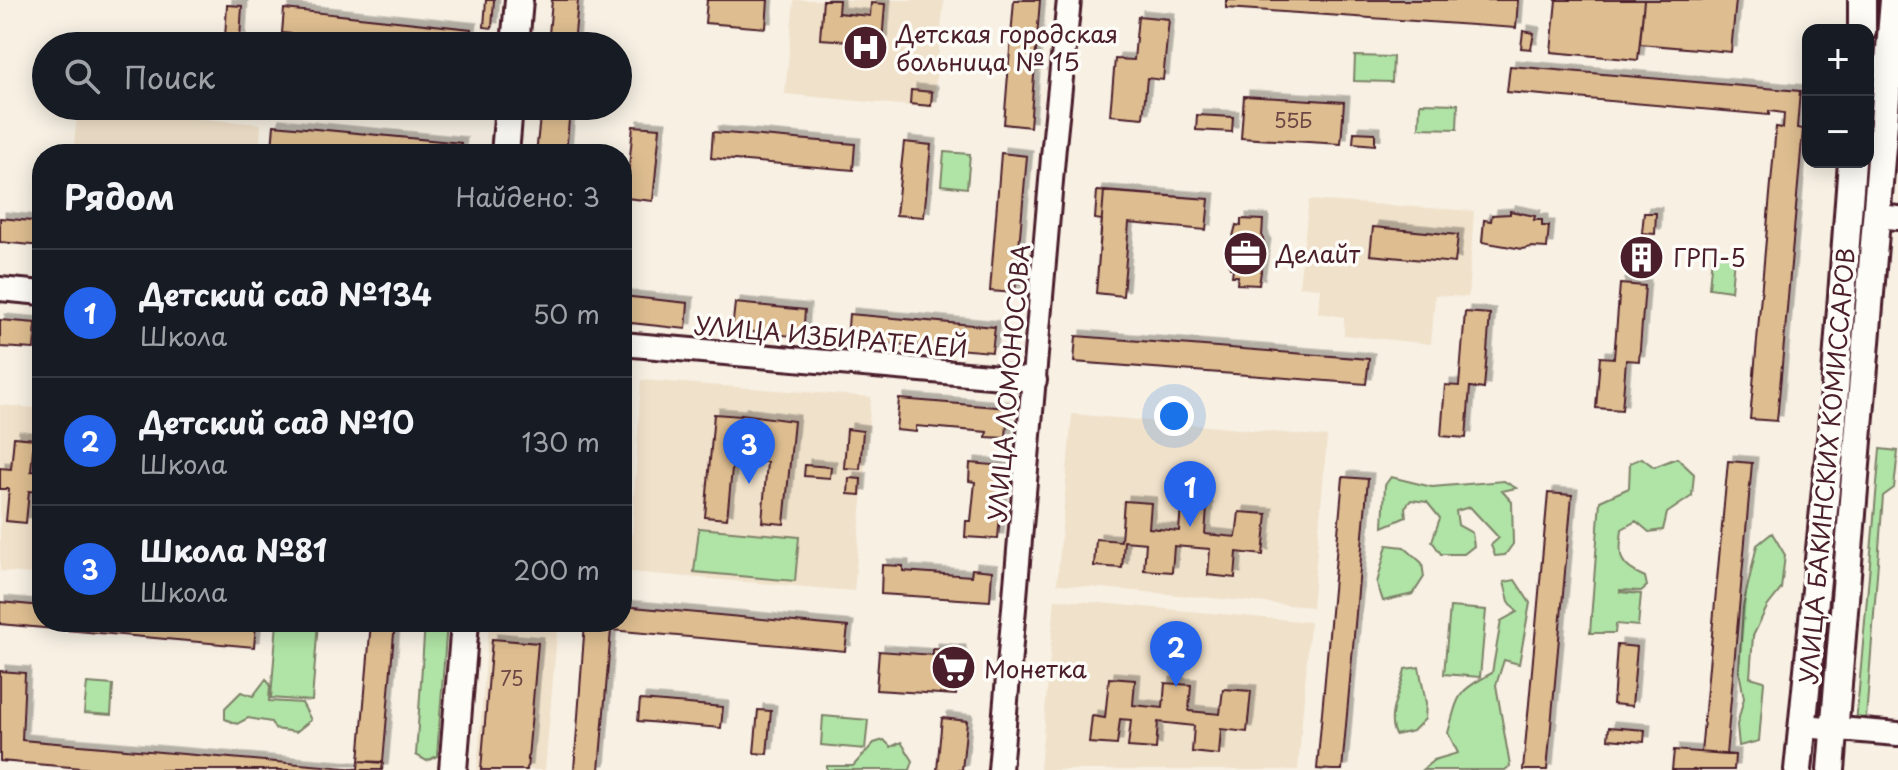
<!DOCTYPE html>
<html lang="ru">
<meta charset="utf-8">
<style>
body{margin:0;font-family:"Playpen Sans",sans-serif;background:#20242c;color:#f1f3f6}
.controls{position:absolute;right:24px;top:24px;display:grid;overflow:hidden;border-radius:16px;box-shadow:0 4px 20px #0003}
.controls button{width:72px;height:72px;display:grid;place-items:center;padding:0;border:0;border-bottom:2px solid #363941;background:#171b24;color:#f1f3f6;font:40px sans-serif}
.you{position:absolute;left:1174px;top:416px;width:28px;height:28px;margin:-20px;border:6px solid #fff;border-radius:50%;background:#1a73e8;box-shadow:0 0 0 12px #1a73e833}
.badge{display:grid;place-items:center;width:52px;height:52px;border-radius:50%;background:#2563eb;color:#fff;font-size:26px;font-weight:700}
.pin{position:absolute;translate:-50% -66px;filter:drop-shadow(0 2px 4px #0008)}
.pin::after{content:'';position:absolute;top:42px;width:28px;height:24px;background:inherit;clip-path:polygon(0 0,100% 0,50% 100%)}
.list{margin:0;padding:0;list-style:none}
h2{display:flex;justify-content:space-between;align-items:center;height:104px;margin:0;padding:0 32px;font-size:34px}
h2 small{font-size:26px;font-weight:400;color:#9ea1a6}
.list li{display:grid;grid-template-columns:52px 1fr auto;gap:24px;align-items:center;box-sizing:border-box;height:128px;padding:0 32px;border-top:2px solid #363941}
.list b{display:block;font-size:30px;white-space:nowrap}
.list p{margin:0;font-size:26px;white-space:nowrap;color:#9ea1a6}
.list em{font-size:26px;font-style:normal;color:#9ea1a6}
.icon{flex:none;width:44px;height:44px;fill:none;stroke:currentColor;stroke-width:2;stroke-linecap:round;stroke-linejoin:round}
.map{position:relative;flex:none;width:1898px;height:770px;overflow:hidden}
.search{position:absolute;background:#171b24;box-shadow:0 4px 20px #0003;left:32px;top:32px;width:600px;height:88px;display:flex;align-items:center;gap:20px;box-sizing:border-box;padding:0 28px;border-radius:44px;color:#9ea1a6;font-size:30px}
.panel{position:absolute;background:#171b24;box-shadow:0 4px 20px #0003;left:32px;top:144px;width:600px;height:488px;border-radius:32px}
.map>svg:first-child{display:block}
</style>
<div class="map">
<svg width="1898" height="770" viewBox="0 0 1898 770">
<defs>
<filter id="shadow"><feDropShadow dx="5.5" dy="-5.5" stdDeviation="0" flood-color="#0004"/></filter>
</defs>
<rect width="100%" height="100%" fill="#f7f0e3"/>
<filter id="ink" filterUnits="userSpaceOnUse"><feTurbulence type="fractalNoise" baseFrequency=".0125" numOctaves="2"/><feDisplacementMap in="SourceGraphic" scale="16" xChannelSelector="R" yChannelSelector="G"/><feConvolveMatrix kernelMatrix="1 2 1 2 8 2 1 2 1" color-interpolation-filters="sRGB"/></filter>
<g filter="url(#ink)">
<!-- built -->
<path fill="#f0e1ca" d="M 794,0 L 944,0 L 933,108 L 785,94 Z
M 78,108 L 261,124 L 259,154 L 73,154 Z
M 1309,200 L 1474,211 L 1468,297 L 1435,295 L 1431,344 L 1344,335 L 1344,317 L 1318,313 L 1320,288 L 1299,286 Z
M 641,380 L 871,397 L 854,591 L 630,572 Z
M 39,396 L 42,397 L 42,575 L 0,571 L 0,405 L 36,408 Z
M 1072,414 L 1327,437 L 1312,607 L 1057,584 Z
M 1055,599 L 1310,622 L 1298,770 L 1040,770 Z
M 489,622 L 558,622 L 545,770 L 477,770 Z"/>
<!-- green -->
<path fill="#b0e4a6" stroke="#7d8268" stroke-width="2" d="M 1355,56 L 1393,57 L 1392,82 L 1354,81 Z
M 1420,103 L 1458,104 L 1457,129 L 1419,128 Z
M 944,152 L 970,154 L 967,188 L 941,185 Z
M 1712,255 L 1734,257 L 1731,291 L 1709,288 Z
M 1880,449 L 1898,451 L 1894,488 L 1883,496 L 1866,719 L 1877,721 L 1877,726 L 1856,724 Z
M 1642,458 L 1654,467 L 1677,458 L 1694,474 L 1692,496 L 1667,513 L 1663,530 L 1649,532 L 1636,521 L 1622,529 C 1619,558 1618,565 1645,577 L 1647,586 L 1641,591 L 1620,590 L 1620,592 L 1641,594 L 1638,626 L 1616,624 L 1615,633 L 1590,633 L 1600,501 L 1629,488 L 1630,463 Z
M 1391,477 L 1432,487 L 1504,481 L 1516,488 L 1502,491 L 1512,502 L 1513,544 L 1505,555 L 1495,556 L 1491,545 L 1499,538 L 1470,507 L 1456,511 L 1458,525 L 1472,533 L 1474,546 L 1464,554 L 1441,554 L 1432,541 L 1440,518 L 1427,502 L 1411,500 L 1405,507 L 1406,517 L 1383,527 L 1385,485 Z
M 699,528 L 799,537 L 795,581 L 694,572 Z
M 1772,533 L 1785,555 L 1781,589 L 1767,607 L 1753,636 L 1750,677 L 1764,681 L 1759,741 L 1739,746 L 1737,725 L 1744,698 L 1739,671 L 1743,607 L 1757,545 Z
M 1387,545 L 1404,547 L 1422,563 L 1424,577 L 1413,594 L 1383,601 L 1377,583 Z
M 1515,580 L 1530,603 L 1519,664 L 1504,660 L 1496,685 L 1510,766 L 1505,770 L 1422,770 L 1434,760 L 1458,753 L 1448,733 C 1459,694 1456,692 1492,673 L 1501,621 L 1517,612 L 1509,601 L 1504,582 Z
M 1450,607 L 1486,610 L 1480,677 L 1444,674 Z
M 277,622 L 318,622 L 312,701 L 271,698 Z
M 425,622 L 447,622 L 437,756 L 427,761 L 416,755 Z
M 1419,667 L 1426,703 L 1425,719 L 1413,731 L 1395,735 C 1385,714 1401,692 1405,669 Z
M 266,679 L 270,685 L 269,701 L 302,703 L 311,720 L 296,732 L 275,729 L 271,722 L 248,718 L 237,724 L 225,719 L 225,708 L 241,692 L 253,696 Z
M 87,683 L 113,685 L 111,715 L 84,713 Z
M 823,716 L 868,720 L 865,749 L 821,745 Z
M 884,740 L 891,747 L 901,742 L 913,761 L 910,770 L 827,770 L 827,766 L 853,766 L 874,743 Z"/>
<!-- building -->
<path fill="#debe91" stroke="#4a1f2b" stroke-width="2" filter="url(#shadow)" d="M 486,0 L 494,0 L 492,28 L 484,27 Z
M 552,0 L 578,0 L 574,46 L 548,46 Z
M 707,0 L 768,0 L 766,28 L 705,23 Z
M 823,0 L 839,0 L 838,13 L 870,16 L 871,3 L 885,4 L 882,43 L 820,39 Z
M 1014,0 L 1040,0 L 1030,127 L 1004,124 Z
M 1226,0 L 1518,0 L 1516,28 L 1226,8 Z
M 1556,0 L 1644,0 L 1638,60 L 1551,52 Z
M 1644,0 L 1736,0 L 1731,52 L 1640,44 Z
M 227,5 L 242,6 L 240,39 L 225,38 Z
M 284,9 L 471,29 L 469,46 L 402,46 L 282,33 Z
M 1138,16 L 1169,19 L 1163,80 L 1147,78 L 1143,118 L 1110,115 L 1115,59 L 1134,60 Z
M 1523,31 L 1534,33 L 1531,49 L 1521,48 Z
M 1510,66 L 1800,91 L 1797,128 L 1803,129 L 1777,421 L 1750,419 L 1776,127 L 1783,128 L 1784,113 L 1769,111 L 1769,115 L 1507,92 Z
M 911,90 L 932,92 L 931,106 L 910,104 Z
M 1244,96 L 1344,102 L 1341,144 L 1241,138 Z
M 1197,115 L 1233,117 L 1232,132 L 1196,130 Z
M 540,117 L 569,120 L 566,154 L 536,154 Z
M 274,125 L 461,143 L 460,154 L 322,154 L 272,149 Z
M 633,126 L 660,128 L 653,201 L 626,198 Z
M 713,132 L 855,144 L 853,170 L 711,158 Z
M 1354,132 L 1375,133 L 1375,145 L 1353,143 Z
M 904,142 L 931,145 L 924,217 L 896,215 Z
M 1001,153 L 1027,156 L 1015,293 L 990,291 Z
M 1097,191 L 1209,199 L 1206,230 L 1129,223 L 1123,296 L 1096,293 L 1102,220 L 1095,219 Z
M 1104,191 L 1209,199 L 1206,230 L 1129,223 L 1123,296 L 1096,293 Z
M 1510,211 L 1535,216 L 1534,220 L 1542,220 L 1542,226 L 1549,226 L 1547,248 L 1531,247 L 1522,249 L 1482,242 L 1484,220 L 1491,221 L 1492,215 L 1510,214 Z
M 1644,213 L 1656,213 L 1655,234 L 1642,233 Z
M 0,218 L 42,222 L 42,246 L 0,242 Z
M 1241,219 L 1263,220 L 1262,236 L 1265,245 L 1259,285 L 1237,284 L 1238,276 L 1232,276 L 1233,268 L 1230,268 L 1228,244 L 1231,244 L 1236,225 L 1241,226 Z
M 1373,227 L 1458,235 L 1455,263 L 1370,255 Z
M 1620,284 L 1645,286 L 1639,361 L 1626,360 L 1622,410 L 1596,408 L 1600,357 L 1614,358 Z
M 622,296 L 688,303 L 686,329 L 622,322 Z
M 735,303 L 805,310 L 803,337 L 732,330 Z
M 1465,312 L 1490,314 L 1484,389 L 1470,387 L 1466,438 L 1441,436 L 1445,385 L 1459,386 Z
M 849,314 L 995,327 L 992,352 L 847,340 Z
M 0,320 L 36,323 L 34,349 L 0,347 Z
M 1076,336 L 1369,359 L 1366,384 L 1074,362 Z
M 899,399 L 1008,408 L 1006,438 L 986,437 L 987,432 L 916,426 L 916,432 L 896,430 Z
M 714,414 L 741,416 L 741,414 L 794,421 L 784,524 L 762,522 L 767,462 L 733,459 L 727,519 L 705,517 Z
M 847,429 L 863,431 L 860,469 L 844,468 Z
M 14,437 L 34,439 L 31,471 L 42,472 L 42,492 L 29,491 L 26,523 L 6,521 L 9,489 L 0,489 L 0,468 L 11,469 Z
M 1728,461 L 1752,463 L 1726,755 L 1701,753 Z
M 970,463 L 1004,466 L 998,539 L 965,537 L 966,521 L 971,521 L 975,482 L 969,481 Z
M 805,465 L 831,467 L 830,478 L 804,476 Z
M 1343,477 L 1368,479 L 1342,770 L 1332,770 L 1317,769 Z
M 849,478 L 861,479 L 860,495 L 848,494 Z
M 1548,493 L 1572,495 L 1547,770 L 1523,770 Z
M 1124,501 L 1151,503 L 1149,528 L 1179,531 L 1181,506 L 1207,508 L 1205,534 L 1236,537 L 1239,512 L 1267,514 L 1263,555 L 1237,552 L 1235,578 L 1208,575 L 1210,549 L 1174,546 L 1172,572 L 1144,570 L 1146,543 L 1124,541 L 1122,568 L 1094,566 L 1096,539 L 1121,541 Z
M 882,565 L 903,566 L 903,571 L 971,576 L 972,569 L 992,571 L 990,601 L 881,594 Z
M 0,602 L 42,606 L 42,622 L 218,622 L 256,625 L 254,647 L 0,624 Z
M 622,606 L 848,627 L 845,651 L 611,630 L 599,770 L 574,770 L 585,622 L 622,622 Z
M 371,622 L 395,622 L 383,762 L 359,761 Z
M 492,639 L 538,643 L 527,770 L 481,770 Z
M 1617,645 L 1637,647 L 1632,706 L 1613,704 Z
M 933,649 L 960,651 L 963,684 L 957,684 L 956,695 L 876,690 L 879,651 L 933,655 Z
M 0,671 L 25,673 L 22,740 L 358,769 L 359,761 L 383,763 L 382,770 L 106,770 L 0,761 Z
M 1109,678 L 1135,680 L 1133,705 L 1163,708 L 1165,683 L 1191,685 L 1189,711 L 1220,714 L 1223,689 L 1251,691 L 1247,732 L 1221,729 L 1219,755 L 1192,752 L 1194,726 L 1158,722 L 1156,749 L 1128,747 L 1131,720 L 1120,719 L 1117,745 L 1089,743 L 1092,716 L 1105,718 Z
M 640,700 L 723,707 L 721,728 L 638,721 Z
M 758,710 L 771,711 L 767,754 L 754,753 Z
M 942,718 L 967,721 L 962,770 L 937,770 Z
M 1609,727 L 1645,730 L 1644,742 L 1608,739 Z
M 1674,750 L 1735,755 L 1734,770 L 1672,770 Z"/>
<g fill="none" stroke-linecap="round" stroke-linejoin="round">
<defs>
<path id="minor" d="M 1878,216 L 1898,218
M 0,289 L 42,293
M 622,344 L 1035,380
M 1803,726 L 1898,734
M 1000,770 L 1054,146 L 1069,0"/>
<path id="major" d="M 1862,30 L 1862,0
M 515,46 L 519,0
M 505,154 L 509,106
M 453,770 L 465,622
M 1798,770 L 1832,429 L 1852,162
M 1831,770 L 1894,0"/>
</defs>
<!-- minor casing -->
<use href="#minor" stroke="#4a1f2b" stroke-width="28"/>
<!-- major casing -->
<use href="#major" stroke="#4a1f2b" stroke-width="32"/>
<!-- minor -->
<use href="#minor" stroke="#fdfcf7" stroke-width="22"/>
<!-- major -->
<use href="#major" stroke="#fdfcf7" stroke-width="26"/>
</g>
</g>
<!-- icons -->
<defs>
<symbol id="hospital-disc" viewBox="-11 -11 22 22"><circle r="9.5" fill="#4a1f2b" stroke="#fdfcf7"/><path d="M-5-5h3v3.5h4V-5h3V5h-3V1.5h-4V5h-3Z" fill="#fff"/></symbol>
<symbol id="office-disc" viewBox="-11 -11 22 22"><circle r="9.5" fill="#4a1f2b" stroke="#fdfcf7"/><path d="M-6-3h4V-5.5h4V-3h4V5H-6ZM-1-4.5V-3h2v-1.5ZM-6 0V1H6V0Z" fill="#fff"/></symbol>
<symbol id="building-disc" viewBox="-11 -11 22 22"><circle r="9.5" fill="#4a1f2b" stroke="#fdfcf7"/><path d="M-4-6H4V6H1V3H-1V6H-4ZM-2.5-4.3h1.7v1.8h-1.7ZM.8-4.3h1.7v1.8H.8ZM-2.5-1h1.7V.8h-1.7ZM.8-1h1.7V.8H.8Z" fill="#fff"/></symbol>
<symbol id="supermarket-disc" viewBox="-11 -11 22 22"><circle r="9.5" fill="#4a1f2b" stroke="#fdfcf7"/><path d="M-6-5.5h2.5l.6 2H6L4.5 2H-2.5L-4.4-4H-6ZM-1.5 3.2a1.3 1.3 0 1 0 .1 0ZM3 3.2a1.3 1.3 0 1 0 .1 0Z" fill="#fff"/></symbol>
</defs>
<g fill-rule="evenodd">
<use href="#hospital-disc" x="840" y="22" width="51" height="51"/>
<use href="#office-disc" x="1220" y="228" width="51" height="51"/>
<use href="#building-disc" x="1616" y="232" width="51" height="51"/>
<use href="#supermarket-disc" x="928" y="642" width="51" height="51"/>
</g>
<g text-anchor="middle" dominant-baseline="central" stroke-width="7" stroke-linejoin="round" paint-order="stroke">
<!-- number labels -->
<g font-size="20" fill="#6f4744">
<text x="1293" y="120">55Б</text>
<text x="512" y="678">75</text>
</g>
<!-- poi labels -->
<g font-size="24" fill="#4a1f2b" stroke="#fdfcf7" text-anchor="start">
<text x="896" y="33">Детская городская<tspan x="896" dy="28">больница № 15</tspan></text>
<text x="1276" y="253">Делайт</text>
<text x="1673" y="257">ГРП-5</text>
<text x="984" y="668">Монетка</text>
</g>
<!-- street labels -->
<g font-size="24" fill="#4a1f2b" stroke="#fdfcf7">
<text transform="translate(831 336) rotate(5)">УЛИЦА ИЗБИРАТЕЛЕЙ</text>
<text transform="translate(1008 383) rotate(-85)">УЛИЦА ЛОМОНОСОВА</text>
<text transform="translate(1826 466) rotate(-85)">УЛИЦА БАКИНСКИХ КОМИССАРОВ</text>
</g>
</g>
</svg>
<div class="controls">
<button>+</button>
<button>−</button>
</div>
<div class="you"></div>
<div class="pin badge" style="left:1190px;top:527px">1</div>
<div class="pin badge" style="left:1176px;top:687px">2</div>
<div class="pin badge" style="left:749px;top:484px">3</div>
<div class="search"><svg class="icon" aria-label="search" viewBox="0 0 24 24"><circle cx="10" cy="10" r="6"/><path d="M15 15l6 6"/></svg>Поиск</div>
<section class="panel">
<h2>Рядом<small>Найдено: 3</small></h2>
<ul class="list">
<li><span class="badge">1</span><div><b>Детский сад №134</b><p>Школа</p></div><em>50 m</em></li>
<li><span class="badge">2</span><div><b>Детский сад №10</b><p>Школа</p></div><em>130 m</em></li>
<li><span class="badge">3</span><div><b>Школа №81</b><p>Школа</p></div><em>200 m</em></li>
</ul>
</section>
</div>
